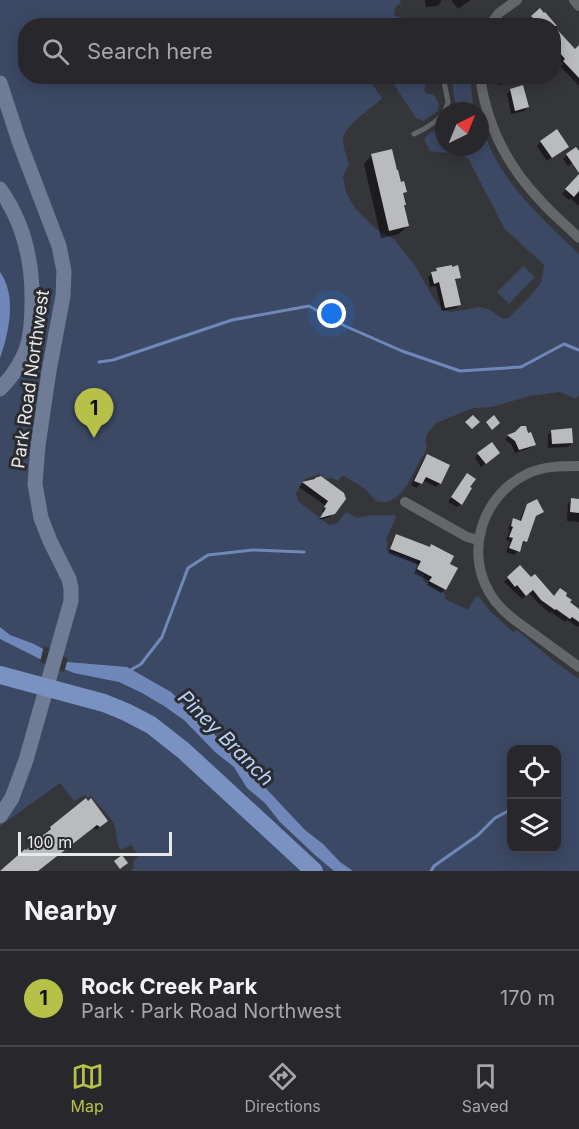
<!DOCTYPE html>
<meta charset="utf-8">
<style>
body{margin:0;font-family:Inter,sans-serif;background:#343438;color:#f1f3f6}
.controls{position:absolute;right:18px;bottom:18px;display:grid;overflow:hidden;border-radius:12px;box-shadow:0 3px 15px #0003}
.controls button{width:54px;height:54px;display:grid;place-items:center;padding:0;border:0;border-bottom:2px solid #444448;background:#28282c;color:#f1f3f6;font:30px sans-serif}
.compass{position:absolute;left:435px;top:102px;width:54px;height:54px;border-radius:50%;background:#28282c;box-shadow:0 3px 15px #0003;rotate:43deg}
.scale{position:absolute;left:18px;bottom:15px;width:154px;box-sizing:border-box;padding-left:6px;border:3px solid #e7e8ea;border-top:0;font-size:16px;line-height:21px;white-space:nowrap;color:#e7e8ea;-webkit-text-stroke:4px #2b2c2f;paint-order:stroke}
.you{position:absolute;left:332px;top:314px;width:21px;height:21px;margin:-15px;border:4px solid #fff;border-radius:50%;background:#1a73e8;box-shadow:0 0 0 9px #1a73e833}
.badge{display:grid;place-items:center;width:39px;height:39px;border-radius:50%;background:#b7c147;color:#111;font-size:20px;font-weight:700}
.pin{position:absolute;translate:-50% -50px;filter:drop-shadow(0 2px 3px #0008)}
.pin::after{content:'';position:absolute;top:32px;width:21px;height:18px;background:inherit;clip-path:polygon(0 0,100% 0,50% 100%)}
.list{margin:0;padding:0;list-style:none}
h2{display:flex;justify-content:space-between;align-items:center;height:78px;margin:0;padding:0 24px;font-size:26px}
h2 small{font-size:20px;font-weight:400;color:#a5a6a9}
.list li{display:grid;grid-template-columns:39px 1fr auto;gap:18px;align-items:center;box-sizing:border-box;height:96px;padding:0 24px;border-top:2px solid #444448}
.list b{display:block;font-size:22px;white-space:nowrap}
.list p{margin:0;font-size:20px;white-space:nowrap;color:#a5a6a9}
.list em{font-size:20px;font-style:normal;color:#a5a6a9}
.icon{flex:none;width:33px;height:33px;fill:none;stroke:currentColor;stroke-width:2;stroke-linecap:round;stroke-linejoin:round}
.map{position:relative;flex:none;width:579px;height:871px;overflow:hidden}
.search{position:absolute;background:#28282c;box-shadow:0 3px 15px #0003;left:18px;right:18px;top:18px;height:66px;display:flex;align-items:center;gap:15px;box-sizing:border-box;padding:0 21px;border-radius:24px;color:#a5a6a9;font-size:22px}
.sheet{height:174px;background:#28282c}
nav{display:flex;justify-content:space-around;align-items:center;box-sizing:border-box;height:84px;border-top:2px solid #444448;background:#28282c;font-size:16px;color:#a5a6a9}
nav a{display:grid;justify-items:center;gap:3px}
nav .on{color:#b7c147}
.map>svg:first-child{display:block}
</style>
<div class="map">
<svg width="579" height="871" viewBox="0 0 579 871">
<rect width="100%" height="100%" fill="#35363a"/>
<!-- green -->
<path fill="#3c4964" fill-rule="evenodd" d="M 0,0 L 400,0 L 401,4 L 397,5 L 394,13 L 395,16 L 401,17 L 404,20 L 398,25 L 26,26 L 26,76 L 367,77 L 382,98 C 372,109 343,125 343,140 C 343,148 347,157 349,164 L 343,177 L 346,192 L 350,200 L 356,209 L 376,229 L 394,239 L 414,264 L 434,299 L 442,310 L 451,312 L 480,307 L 490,310 L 503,319 L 509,318 L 526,301 L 541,283 L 544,265 L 504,228 L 469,160 L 460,151 L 448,153 L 430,151 L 425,142 L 425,138 L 430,133 L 444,126 L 444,147 L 480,147 L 480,121 C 497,179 537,214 579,254 L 579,395 L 576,399 L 560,392 L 530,396 L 492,407 L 473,408 L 436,423 L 427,434 L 425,440 C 427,445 427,445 426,450 C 425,454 424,454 421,458 C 413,472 407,493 390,501 C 386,503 381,502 376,501 L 364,488 L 344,476 L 342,476 L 338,481 L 332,478 L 328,479 L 319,474 L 305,479 L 296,493 L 298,501 L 329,525 L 338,523 L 344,514 L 346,512 L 358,518 C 365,514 384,516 395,515 L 396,518 L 386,539 L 388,543 L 386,549 L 388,551 L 415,562 L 417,564 L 415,570 L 424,575 L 423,581 L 444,593 L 445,599 L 468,610 L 474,599 L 478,596 L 480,598 L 491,612 L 513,632 L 517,630 L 555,662 L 579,679 L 579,871 L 131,871 L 135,867 L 134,867 L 133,862 L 139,856 L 131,845 L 121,850 C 114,841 118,831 113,822 C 107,813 98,805 91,796 L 88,798 L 85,795 L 74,801 L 60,783 L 0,826 ZM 512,750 L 556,750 L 556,848 L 512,848 Z
M 451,76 L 470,77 L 473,105 L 476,111 L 455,111 L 455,102 Z
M 389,77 L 433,77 L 433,79 L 426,83 L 424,89 L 426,93 L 434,95 L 439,104 L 438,111 L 424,121 L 416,118 Z
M 523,266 L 535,277 L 509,304 L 497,292 Z"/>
<!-- water -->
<path fill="#7088b9" d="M 0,272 C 17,296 9,332 0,358 Z
M 0,627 L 10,635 L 34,644 L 67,662 L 127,667 L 171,692 L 225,745 L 305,830 L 323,844 L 340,862 L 353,871 L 334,871 L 315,855 L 280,822 L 265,803 L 247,788 L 234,767 L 215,752 L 184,720 L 164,706 L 142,693 L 119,682 L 74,673 L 40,659 L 0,639 Z"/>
<!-- pier -->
<path fill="#35363a" d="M 44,646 L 68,659 L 64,672 L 40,662 Z"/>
<!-- shadow -->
<path fill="#0007" d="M 425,0 L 441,0 L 441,2 L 437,6 L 426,7 Z
M 451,0 L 471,0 L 458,9 Z
M 539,10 L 545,14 L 557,27 L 555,29 L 574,51 L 579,52 L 579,86 L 560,66 L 563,64 L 554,54 L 554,26 L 533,25 L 529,20 Z
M 444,23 L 444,26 L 432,26 L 433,24 Z
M 497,76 L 512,76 L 513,80 L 509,84 L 498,85 Z
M 511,90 L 528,107 L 524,111 L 511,114 L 507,94 Z
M 541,142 L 563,150 L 547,161 L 537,146 Z
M 579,153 L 579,158 L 568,166 L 563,159 L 567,155 Z
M 372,155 L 400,184 L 405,191 L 402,194 L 403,206 L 407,226 L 399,234 L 381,238 L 364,164 Z
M 579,176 L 579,206 L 570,198 L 569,200 L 562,194 Z
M 437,270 L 460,277 L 454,281 L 459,304 L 456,308 L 442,311 L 436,286 L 430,287 L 428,277 Z
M 552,431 L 572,443 L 568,447 L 548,448 L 548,435 Z
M 516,434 L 534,444 L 530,448 L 515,453 L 511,444 L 505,440 L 508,436 Z
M 478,454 L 494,456 L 481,467 L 475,458 Z
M 427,456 L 440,483 L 436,487 L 422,480 L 417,488 L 411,485 L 423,460 Z
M 467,475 L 461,504 L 457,507 L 448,502 Z
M 320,478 L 334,513 L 330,517 L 319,520 L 324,513 L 322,511 L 326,506 L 299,487 L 302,483 Z
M 571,500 L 579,500 L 579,522 L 567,521 L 568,504 Z
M 528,506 L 542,512 L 534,518 L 525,541 L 518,551 L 514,555 L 506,552 L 510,542 L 506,540 L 510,530 L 508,530 L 510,524 L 514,520 L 519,522 L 524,510 Z
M 397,536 L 429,548 L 431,546 L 448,564 L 456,569 L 445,589 L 441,593 L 427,585 L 429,581 L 414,573 L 419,565 L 388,553 L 393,540 Z
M 508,578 L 553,598 L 563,596 L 579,609 L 579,626 L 577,627 L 567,620 L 565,622 L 551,612 L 550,613 L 538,603 L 529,593 L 522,599 L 504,582 Z
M 86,801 L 106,821 L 96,830 L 93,827 L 36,871 L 1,871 L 48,834 L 47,832 L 51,828 Z"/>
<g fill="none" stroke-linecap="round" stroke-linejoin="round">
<!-- stream -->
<path stroke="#7088b9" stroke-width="3" d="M 99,362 L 113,360 L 232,320 L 309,306 L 345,326 L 402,351 L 460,371 L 521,367 L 564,344 L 579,350
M 129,671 L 141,664 L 162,637 L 188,568 L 208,555 L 253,550 L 304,552
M 431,871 L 434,866 L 478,835 L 495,818 L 512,809"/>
</g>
<!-- building -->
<path fill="#b9bbbf" d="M 540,8 L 544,13 L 545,12 L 557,26 L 530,26 L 535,20 L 531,16 Z
M 554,26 L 575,49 L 579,45 L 579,78 L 563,61 L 565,59 L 554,46 Z
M 523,85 L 529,107 L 515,111 L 510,89 Z
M 557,129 L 569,147 L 552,158 L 540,141 Z
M 576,147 L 579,151 L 579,173 L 566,154 Z
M 392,149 L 397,170 L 398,170 L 401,182 L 404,181 L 407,192 L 403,193 L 406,205 L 404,205 L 409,226 L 389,231 L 371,154 Z
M 579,174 L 579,191 L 574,197 L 565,189 Z
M 452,265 L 452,267 L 458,265 L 461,278 L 455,279 L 461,305 L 445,308 L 439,282 L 434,284 L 431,272 L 437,271 L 436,268 Z
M 473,415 L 480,422 L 472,429 L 465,422 Z
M 494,415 L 500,423 L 492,430 L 486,422 Z
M 521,426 L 526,426 L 528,433 L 531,432 L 536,445 L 519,450 L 515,441 L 507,435 L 515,432 Z
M 572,428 L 573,443 L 552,444 L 551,430 Z
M 492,442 L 500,453 L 486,464 L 477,453 Z
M 427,454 L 450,465 L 441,484 L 426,477 L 422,484 L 414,481 Z
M 467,473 L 476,479 L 470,487 L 472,488 L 462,505 L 451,497 Z
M 321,476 L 344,493 L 346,499 L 335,514 L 320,518 L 326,508 L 324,507 L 328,501 L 302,482 L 315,479 L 315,478 Z
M 571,498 L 579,499 L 579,513 L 570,512 Z
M 537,499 L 544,512 L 536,516 L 527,542 L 523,541 L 520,552 L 509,548 L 513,538 L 509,537 L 513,527 L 511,526 L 513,518 L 521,521 L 527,504 Z
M 396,534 L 430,547 L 431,544 L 454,556 L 450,564 L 458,568 L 446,590 L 429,581 L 432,577 L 417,569 L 421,561 L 390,549 Z
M 520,565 L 531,577 L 535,574 L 554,596 L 560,588 L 567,593 L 566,596 L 572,600 L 570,602 L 579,609 L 579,622 L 572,617 L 570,619 L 556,609 L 555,610 L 541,600 L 533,590 L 526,596 L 517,585 L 515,587 L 507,577 Z
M 86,798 L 88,801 L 91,798 L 108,821 L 100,827 L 97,825 L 38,871 L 0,871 L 25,849 L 26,850 L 42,838 L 41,837 L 51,829 L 50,827 Z
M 122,855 L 128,863 L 120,869 L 114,861 Z"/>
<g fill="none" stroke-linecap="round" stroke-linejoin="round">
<!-- lane -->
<path stroke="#64666a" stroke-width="5" d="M 443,76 L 448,102 L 445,111
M 414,134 C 425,129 436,123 444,113"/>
<!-- street -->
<path stroke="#64666a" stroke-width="10" d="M 574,0 L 579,6
M 489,26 L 499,13 L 517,0
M 480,76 C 486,123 507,165 539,199 C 551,213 566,225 579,238
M 579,466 C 562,466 545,466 529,473 C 480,495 462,558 495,601 C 506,615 520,624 534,634 C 549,645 564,656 579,667
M 405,502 L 467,537 L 478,540"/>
<!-- secondary -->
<path stroke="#6f7c96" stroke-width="15" d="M 0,83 L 19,141 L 59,246 L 64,271 L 63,296 L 49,371 L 38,446 L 35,484 L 41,518 L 50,541 L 69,579 L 71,588 L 71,601 L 26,760 L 12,798 L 0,816
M 0,189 C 24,223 33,263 32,304 C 32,319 31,336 26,350 C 20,365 11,378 0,389"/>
<!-- primary -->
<path stroke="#7a92c2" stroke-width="18" d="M 0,675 L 104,703 L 126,712 L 151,725 L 184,751 L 314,871"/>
</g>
<g text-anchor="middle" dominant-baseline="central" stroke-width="6" stroke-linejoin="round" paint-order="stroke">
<!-- street labels -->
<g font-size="18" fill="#e7e8ea" stroke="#2b2c2f">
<text transform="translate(30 379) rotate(-82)">Park Road Northwest</text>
</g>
<!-- water labels -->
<g font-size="20" font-style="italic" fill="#bad1fc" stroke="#2b2c2f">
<text transform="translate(226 738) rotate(45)">Piney Branch</text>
</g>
</g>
</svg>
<div class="controls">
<button><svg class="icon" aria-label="locate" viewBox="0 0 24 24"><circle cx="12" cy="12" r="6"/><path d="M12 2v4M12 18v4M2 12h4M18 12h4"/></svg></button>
<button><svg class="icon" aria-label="layers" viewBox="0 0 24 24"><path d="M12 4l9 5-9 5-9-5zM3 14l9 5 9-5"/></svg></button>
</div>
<svg class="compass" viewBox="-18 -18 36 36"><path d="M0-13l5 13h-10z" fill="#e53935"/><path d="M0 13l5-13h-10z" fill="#a5a6a9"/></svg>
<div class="scale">100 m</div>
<div class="you"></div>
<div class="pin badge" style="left:94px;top:438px">1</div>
<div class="search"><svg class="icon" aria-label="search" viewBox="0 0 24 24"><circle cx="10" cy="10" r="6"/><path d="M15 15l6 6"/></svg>Search here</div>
</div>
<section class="sheet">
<h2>Nearby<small></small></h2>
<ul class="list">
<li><span class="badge">1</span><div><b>Rock Creek Park</b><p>Park · Park Road Northwest</p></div><em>170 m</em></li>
</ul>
</section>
<nav>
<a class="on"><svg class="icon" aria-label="map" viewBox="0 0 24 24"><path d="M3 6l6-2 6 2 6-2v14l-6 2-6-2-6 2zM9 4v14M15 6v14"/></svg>Map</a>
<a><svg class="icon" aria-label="directions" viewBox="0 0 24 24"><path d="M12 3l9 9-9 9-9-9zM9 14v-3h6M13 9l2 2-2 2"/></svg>Directions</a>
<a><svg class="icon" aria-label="saved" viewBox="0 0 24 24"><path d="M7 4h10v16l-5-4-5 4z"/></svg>Saved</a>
</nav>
